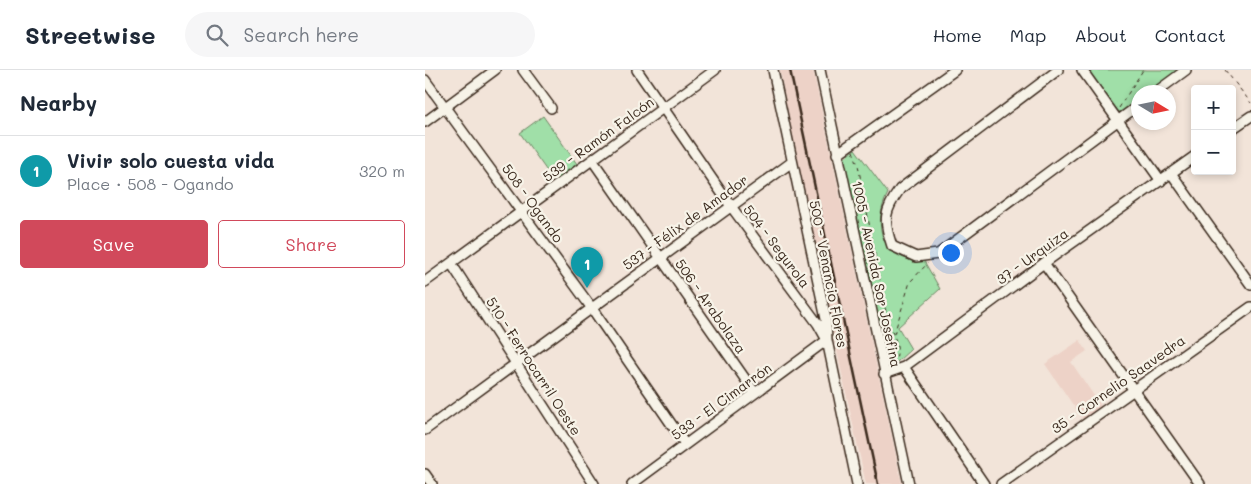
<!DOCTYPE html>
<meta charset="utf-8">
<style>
body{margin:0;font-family:Mali,sans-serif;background:#f6f6f7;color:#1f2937}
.controls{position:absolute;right:15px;top:15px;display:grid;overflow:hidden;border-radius:5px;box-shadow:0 2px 8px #0003}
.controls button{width:45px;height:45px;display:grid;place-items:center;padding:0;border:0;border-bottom:1px solid #e0e1e3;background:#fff;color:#1f2937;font:25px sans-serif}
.compass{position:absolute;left:706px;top:15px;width:45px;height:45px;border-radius:50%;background:#fff;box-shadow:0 2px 8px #0003;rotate:100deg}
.you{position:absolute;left:525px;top:182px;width:18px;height:18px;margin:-12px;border:4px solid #fff;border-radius:50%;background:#1a73e8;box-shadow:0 0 0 8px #1a73e833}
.badge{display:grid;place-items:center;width:32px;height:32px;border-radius:50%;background:#d1495b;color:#fff;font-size:16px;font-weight:700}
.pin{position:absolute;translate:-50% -41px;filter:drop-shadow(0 1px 2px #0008)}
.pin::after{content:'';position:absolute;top:26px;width:18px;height:15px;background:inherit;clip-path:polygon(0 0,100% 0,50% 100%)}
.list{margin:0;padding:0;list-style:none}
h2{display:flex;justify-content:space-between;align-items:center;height:65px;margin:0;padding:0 20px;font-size:21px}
h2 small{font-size:16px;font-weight:400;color:#747a83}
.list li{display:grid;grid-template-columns:32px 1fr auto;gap:15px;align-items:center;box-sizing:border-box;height:70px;padding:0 20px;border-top:1px solid #e0e1e3}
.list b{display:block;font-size:19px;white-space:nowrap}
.list p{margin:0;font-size:16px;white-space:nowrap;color:#747a83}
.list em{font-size:16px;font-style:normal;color:#747a83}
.actions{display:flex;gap:10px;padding:15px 20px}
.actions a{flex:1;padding:11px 0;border:1px solid #d1495b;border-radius:5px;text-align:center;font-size:18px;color:#d1495b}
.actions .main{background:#d1495b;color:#fff}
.icon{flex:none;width:28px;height:28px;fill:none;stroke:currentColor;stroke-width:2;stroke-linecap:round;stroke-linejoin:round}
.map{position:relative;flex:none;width:826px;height:414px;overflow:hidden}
header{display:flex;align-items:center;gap:30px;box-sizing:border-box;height:70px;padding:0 25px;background:#fff;border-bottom:1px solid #e0e1e3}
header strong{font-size:24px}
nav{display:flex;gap:28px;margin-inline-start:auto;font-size:18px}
.search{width:350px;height:45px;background:#f6f6f7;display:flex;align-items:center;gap:12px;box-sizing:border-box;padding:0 18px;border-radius:28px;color:#747a83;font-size:19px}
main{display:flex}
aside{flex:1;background:#fff}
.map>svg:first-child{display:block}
</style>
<header>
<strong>Streetwise</strong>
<div class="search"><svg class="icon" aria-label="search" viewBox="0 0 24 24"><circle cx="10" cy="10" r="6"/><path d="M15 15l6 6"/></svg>Search here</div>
<nav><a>Home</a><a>Map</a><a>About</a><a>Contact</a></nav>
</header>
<main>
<aside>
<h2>Nearby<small></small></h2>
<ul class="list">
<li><span class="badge" style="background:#0f9aa8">1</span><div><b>Vivir solo cuesta vida</b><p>Place · 508 - Ogando</p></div><em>320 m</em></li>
</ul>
<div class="actions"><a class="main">Save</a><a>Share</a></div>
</aside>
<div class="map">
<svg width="826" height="414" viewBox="0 0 826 414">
<rect width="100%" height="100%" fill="#f2e4d9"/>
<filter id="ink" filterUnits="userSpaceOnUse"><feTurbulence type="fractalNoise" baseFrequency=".02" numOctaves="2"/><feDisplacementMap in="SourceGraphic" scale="10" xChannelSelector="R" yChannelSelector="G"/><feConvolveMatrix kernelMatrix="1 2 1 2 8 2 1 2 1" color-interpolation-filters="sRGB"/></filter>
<g filter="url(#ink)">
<!-- built -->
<path fill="#edd2c7" d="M 355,0 L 388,0 L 477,414 L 441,414 L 375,112 Z
M 655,270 L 662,281 L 646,292 L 678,339 L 659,351 L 620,294 Z"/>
<!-- green -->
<path fill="#a0dfa8" stroke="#6e8463" d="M 661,0 L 755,0 L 725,22 L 714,22 L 713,31 L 702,40 L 694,42 Z
M 118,46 L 152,94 L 129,111 L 95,63 Z
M 430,79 L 463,123 C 446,156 457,192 499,191 L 515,219 L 473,257 L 486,279 L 472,292 L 461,295 L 417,90 Z"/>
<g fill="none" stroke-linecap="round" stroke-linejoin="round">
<defs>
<path id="minor" d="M 98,0 L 126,38
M 348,0 L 401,249 L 402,270 L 432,414
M 395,0 L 484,414
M 633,0 L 475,119 C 459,141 458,150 467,176 L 491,187 L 513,184 L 714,35
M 657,0 L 736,111
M 0,10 L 166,237 L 260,374
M 731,22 L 761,0
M 0,52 L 70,0
M 807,59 L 826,46
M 412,84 L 530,0
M 168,91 L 330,323
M 746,103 L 826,215
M 26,193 L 169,414
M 619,193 L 775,414
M 0,212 L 290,0
M 479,297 L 559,414
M 459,304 L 479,297 L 619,193 L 770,86
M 0,360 L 367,92
M 0,404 L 7,414
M 207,414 L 402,270 L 393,254 L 305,135 L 212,0
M 576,414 L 826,237"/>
</defs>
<!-- minor casing -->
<use href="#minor" stroke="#3b2a1e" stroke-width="12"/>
<!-- path -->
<path stroke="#3b2a1e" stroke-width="1" stroke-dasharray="4 4" stroke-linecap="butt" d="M 800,0 L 826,33
M 694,38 L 718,0
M 428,81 L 433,95 L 463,253 C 469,266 476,277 470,291
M 469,264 L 485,212 L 503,193"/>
<!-- minor -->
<use href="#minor" stroke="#f7f3e8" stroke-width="9"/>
<!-- rail -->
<path stroke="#3b2a1e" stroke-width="2.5" d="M 365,0 L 453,414"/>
</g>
</g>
<g text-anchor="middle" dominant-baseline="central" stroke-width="4.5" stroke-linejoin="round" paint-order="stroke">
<!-- street labels -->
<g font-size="14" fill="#3b2a1e" stroke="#f7f3e8">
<text transform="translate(173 69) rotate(-36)">539 - Ramón Falcón</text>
<text transform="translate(108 133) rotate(54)">508 - Ogando</text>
<text transform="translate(260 152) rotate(-36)">537 - Félix de Amador</text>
<text transform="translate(352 176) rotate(53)">504 - Segurola</text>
<text transform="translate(607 186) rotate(-36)">37 - Urquiza</text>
<text transform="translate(404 204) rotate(79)">500 - Venancio Flores</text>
<text transform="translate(452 204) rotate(78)">1005 - Avenida Sor Josefina</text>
<text transform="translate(286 236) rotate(55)">506 - Arabolaza</text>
<text transform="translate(109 296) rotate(57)">510 - Ferrocarril Oeste</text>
<text transform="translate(693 314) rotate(-35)">35 - Cornelio Saavedra</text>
<text transform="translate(296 331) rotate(-36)">533 - El Cimarrón</text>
</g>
</g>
</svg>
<div class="controls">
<button>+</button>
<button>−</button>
</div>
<svg class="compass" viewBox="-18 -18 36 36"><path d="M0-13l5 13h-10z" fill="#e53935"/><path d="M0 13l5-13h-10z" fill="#747a83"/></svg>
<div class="you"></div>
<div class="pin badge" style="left:162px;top:218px;background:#0f9aa8">1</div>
</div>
</main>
